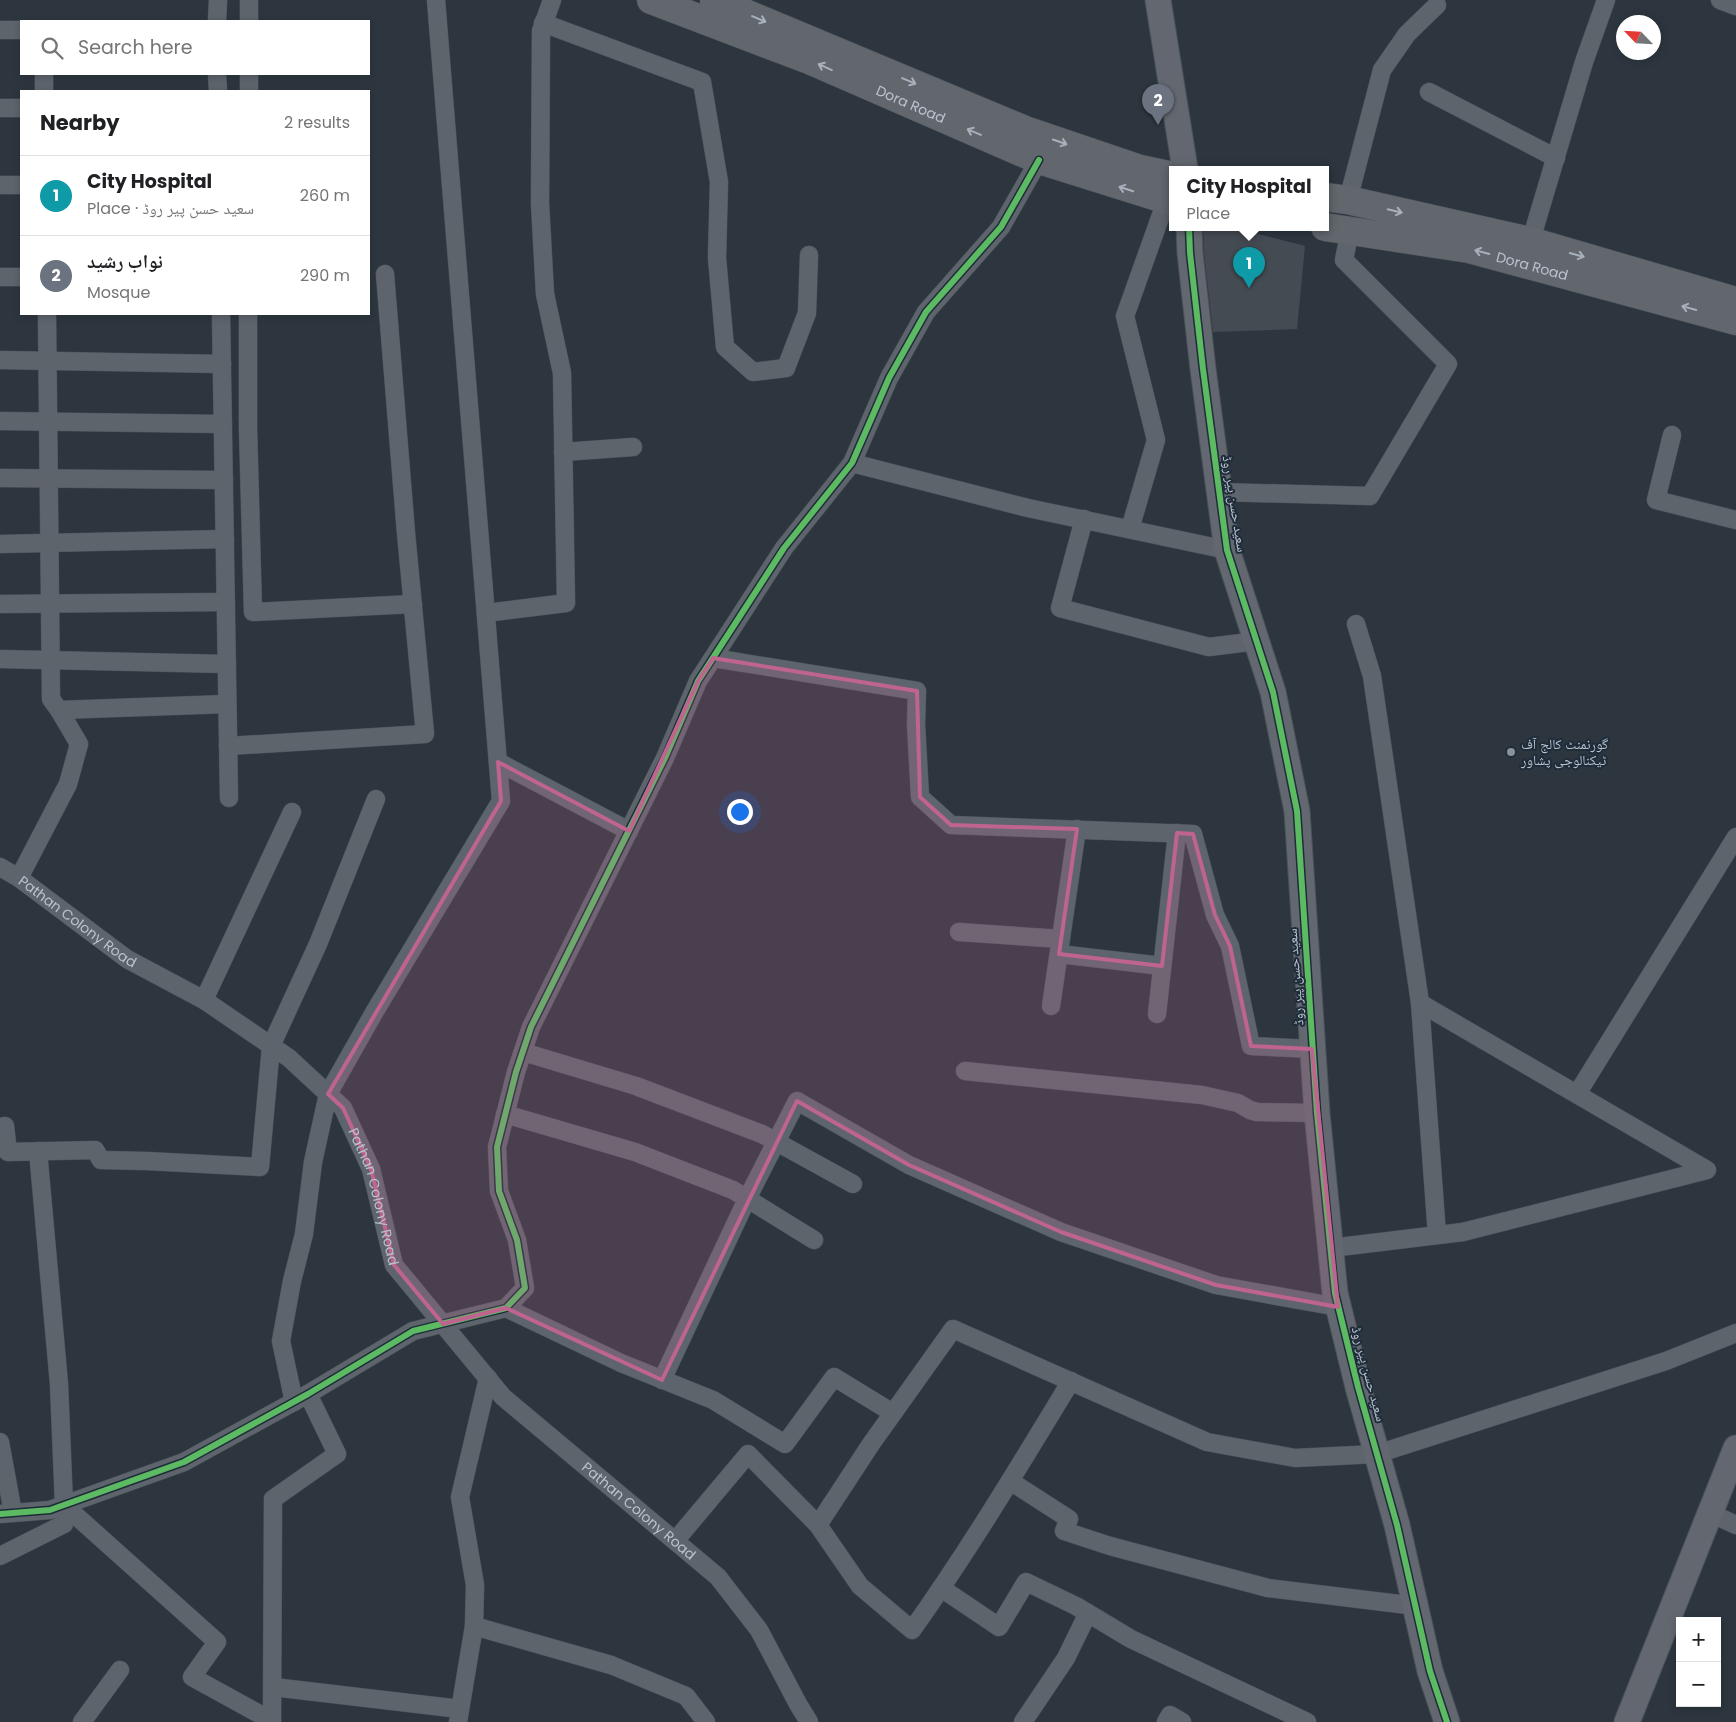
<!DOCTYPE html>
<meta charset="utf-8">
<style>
body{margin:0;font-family:Poppins,"Noto Naskh Arabic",sans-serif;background:#f2f2f2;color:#202124}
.controls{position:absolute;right:15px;bottom:15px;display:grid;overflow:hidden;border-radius:0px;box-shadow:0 2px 8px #0003}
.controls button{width:45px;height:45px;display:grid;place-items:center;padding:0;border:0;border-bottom:1px solid #e0e0e0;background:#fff;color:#202124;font:25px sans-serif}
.compass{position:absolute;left:1616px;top:15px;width:45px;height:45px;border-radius:50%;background:#fff;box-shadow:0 2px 8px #0003;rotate:295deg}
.you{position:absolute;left:739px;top:811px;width:18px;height:18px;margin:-12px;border:4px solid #fff;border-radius:50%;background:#1a73e8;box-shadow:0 0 0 8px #1a73e833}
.badge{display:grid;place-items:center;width:32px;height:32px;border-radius:50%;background:#ea580c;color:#fff;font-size:16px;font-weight:700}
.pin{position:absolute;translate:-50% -41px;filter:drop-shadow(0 1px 2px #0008)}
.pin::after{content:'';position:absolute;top:26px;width:18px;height:15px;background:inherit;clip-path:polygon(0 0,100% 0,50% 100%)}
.popup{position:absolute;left:1169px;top:166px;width:160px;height:65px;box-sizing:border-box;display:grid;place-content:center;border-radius:0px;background:#fff;filter:drop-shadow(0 1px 4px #0005);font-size:16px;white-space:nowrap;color:#757577}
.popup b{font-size:19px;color:#202124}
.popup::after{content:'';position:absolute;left:50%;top:100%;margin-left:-10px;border:10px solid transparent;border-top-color:#fff}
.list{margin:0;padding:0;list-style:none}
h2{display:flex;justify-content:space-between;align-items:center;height:65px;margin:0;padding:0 20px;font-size:21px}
h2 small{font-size:16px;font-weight:400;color:#757577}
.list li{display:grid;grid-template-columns:32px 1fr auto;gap:15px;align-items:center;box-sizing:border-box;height:80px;padding:0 20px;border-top:1px solid #e0e0e0}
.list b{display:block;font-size:19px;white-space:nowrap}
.list p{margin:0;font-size:16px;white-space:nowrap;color:#757577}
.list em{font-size:16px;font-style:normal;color:#757577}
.icon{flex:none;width:28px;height:28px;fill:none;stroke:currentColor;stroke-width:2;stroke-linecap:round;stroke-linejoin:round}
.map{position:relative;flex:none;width:1736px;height:1722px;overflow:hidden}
.search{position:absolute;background:#fff;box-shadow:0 2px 8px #0003;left:20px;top:20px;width:350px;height:55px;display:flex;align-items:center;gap:12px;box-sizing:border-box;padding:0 18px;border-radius:0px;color:#757577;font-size:19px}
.panel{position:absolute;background:#fff;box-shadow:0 2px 8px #0003;left:20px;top:90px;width:350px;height:225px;border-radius:0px}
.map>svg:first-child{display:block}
</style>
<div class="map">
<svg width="1736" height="1722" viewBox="0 0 1736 1722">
<rect width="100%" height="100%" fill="#2d363f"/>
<!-- building -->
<path fill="#454b53" d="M 1203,227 L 1231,227 L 1305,246 L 1297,329 L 1213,332 L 1204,252 Z"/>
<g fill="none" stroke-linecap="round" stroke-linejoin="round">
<defs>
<g id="street">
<path d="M 1720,0 L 1736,6"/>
<path d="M 217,21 L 218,0"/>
<path d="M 249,21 L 249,0"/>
<path d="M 543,23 L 702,82 L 719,182 L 717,258 L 725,347 L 753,372 L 786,368 L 807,313 L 809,255"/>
<path d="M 0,30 L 21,30"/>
<path d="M 44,74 L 44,91"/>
<path d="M 217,74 L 218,91"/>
<path d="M 249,91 L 249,74"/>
<path d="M 1429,92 L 1556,158"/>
<path d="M 0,108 L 21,108"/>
<path d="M 0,185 L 21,185"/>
<path d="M 1348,200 L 1382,70 L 1407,34 L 1437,5"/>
<path d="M 1528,250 L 1584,62 L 1606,0"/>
<path d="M 0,277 L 21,277"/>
<path d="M 221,314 L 229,798"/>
<path d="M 248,314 L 248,428 L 253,612 L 413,604"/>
<path d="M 0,360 L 222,364"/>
<path d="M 0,421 L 223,424"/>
<path d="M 1672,435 L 1656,500 L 1736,520"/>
<path d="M 563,452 L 633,447"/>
<path d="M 852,463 L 1028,508 L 1227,550"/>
<path d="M 0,478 L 224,480"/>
<path d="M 1219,492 L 1370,496 L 1448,364 L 1344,260 L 1350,230"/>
<path d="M 1084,519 L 1060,608 L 1209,647 L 1257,641"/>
<path d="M 1130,529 L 1156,440 L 1125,316 L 1166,201"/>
<path d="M 0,544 L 225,539"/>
<path d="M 0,604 L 226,602"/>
<path d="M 486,613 L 566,603 L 562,373 L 545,294 L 540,203 L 541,31 L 552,0"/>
<path d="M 713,658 L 917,691 L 916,724 L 920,797 L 951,825 L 1193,834 L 1215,915 L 1230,946 L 1251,1046 L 1312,1049"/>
<path d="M 0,659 L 227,664"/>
<path d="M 59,710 L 227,704"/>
<path d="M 228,746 L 425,734 L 406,533 L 385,274"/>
<path d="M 498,762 L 629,831"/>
<path id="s1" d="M 0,867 L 19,878 L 127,959 L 204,1000 L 289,1058 L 343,1108 L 371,1169 L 394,1265 L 503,1397 L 718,1577 L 759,1630 L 798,1704 L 809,1722"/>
<path d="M 19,878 L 68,784 L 79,744 L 59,710 L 51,699 L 47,314"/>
<path d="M 959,932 L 1061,939"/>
<path d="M 1059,954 L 1162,966"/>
<path d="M 204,1000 L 292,812"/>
<path d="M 1420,1003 L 1437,1235"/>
<path d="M 1051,1006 L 1077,829"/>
<path d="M 1157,1014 L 1177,833"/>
<path d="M 523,1052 L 636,1086 L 762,1134 L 853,1184"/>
<path d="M 965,1071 L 1202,1095 L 1238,1103 L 1250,1110 L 1257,1112 L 1317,1113"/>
<path d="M 1577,1094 L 1736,837"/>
<path d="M 505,1114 L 635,1152 L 733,1190 L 814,1240"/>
<path d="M 0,1127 L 5,1126 L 8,1152 L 95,1150 L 101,1160 L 147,1161 L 260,1167 L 271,1046 L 318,944 L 376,799"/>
<path d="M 1331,1248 L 1463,1232 L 1707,1170 L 1420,1003 L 1372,676 L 1356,624"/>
<path d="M 506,1308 L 621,1363 L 713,1400 L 785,1444 L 834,1377 L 893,1413"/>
<path d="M 662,1380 L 747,1199 L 797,1101 L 909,1165 L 1061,1232 L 1216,1285 L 1338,1307"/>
<path d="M 294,1402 L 281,1341 L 292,1281 L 304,1234 L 313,1162 L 328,1094 L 375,1011 L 501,801 L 436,0"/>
<path d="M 0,1442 L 13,1513"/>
<path d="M 1010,1481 L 1069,1519 L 1064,1531 L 1110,1546 L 1268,1588 L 1416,1606"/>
<path d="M 64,1505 L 217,1642 L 192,1677 L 272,1721"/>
<path d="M 1710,1513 L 1736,1525"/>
<path d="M 0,1514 L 50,1510 L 184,1462 L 308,1394 L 413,1331 L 506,1308 L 525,1288 L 517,1240 L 499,1191 L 497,1147 L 516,1072 L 531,1027 L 665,758 L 698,681 L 784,548 L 852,463 L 889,378 L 926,312 L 1001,227 L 1039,160"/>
<path d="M 818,1525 L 860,1586 L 912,1630 C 969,1550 1020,1465 1071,1381"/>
<path d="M 675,1541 L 748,1454 L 818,1525 L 871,1444 L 953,1329 L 1207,1442 L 1295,1458 L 1377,1454 L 1666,1361 L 1736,1333"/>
<path d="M 0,1556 L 64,1524 L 64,1505 L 59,1384 L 38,1151"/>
<path d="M 941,1588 L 999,1627 L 1026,1582 L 1076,1606 L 1131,1639 L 1307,1722"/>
<path d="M 474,1626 L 611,1665 L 686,1696 L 706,1722"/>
<path d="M 273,1687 L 460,1709"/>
<path d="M 82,1722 L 120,1670"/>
<path d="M 272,1722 L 273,1499 L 337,1454 L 308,1394"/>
<path d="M 458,1722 L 474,1626 L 475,1585 L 460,1497 L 488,1378"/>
<path d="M 1023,1722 L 1066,1658 L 1088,1613"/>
<path d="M 1166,1722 L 1170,1715 L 1182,1722"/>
</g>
<path id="secondary" d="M 1158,0 L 1185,169
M 1189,227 L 1190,253 L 1203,369 L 1227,550 L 1273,692 L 1297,811 L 1317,1113 L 1335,1293 L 1358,1387 L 1397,1525 L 1430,1671 L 1447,1722
M 1627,1722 L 1736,1448"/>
<g id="primary">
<path id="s2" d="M 651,0 L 809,60 L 1039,160 L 1173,202"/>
<path d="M 714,0 L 1025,130 L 1140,169 L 1173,176"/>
<path d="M 1325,197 L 1348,200 L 1530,241 L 1736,301"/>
<path id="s3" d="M 1325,227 L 1469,249 L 1736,321"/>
</g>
</defs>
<!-- street casing -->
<use href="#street" stroke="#4c5259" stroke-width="19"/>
<!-- secondary casing -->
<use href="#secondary" stroke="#4c5259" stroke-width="27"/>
<!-- primary casing -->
<use href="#primary" stroke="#4b525b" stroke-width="29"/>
<!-- street -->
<use href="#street" stroke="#5e646c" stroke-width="18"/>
<!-- secondary -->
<use href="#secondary" stroke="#636870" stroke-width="25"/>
<!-- primary -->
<use href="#primary" stroke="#61676d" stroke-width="28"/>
<defs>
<path id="cycleway" d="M 1189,227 L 1190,253 L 1203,369 L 1227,550 L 1273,692 L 1297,811 L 1317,1113 L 1335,1293 L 1358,1387 L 1397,1525 L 1430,1671 L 1447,1722
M 0,1514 L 50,1510 L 184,1462 L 308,1394 L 413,1331 L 506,1308 L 525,1288 L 517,1240 L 499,1191 L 497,1147 L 516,1072 L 531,1027 L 665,758 L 698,681 L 784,548 L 852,463 L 889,378 L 926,312 L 1001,227 L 1039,160"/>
</defs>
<!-- cycleway casing -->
<use href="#cycleway" stroke="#1f2c3a" stroke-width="9"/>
<!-- cycleway -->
<use href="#cycleway" stroke="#5cba63" stroke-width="6"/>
</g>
<!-- one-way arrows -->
<defs><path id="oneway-shaft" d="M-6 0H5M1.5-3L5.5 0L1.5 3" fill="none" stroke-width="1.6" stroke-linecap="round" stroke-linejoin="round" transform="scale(1.25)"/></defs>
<g stroke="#a7b0bb">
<use href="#oneway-shaft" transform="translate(759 19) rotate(23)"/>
<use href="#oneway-shaft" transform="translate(825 67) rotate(-156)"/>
<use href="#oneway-shaft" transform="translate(909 81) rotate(23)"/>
<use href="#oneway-shaft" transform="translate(974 132) rotate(-157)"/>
<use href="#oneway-shaft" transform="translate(1060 142) rotate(19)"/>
<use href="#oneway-shaft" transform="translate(1126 189) rotate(-162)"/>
<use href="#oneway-shaft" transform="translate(1395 211) rotate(13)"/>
<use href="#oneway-shaft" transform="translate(1482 252) rotate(-165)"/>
<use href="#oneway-shaft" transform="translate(1577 255) rotate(16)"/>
<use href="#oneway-shaft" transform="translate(1689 308) rotate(-165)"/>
</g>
<!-- marked area -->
<path fill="#be648f" fill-opacity="0.2" stroke="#be648f" stroke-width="4" stroke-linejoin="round" d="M 713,658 L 917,691 L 920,797 L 951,825 L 1077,829 L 1059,954 L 1162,966 L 1177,833 L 1193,834 L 1215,915 L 1230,946 L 1251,1046 L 1312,1049 L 1338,1307 L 1216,1285 L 1061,1232 L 909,1165 L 797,1101 L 662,1380 L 506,1308 L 443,1324 L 394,1265 L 371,1169 L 343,1108 L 328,1094 L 501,801 L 498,762 L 629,831 L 698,681 Z"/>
<!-- markers -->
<circle fill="#88919c" stroke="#1f2c3a" stroke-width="2" cx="1511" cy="752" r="5"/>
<g text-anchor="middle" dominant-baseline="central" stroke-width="4" stroke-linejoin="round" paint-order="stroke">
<!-- street labels -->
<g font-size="14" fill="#b9c2ce" stroke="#1f2c3a">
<text stroke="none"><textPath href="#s2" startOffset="280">Dora Road</textPath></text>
<text stroke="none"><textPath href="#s3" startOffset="211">Dora Road</textPath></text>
<text transform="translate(1235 504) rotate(81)">سعید حسن پیر روڈ</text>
<text stroke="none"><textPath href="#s1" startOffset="95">Pathan Colony Road</textPath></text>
<text transform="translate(1295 977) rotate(-94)">سعید حسن پیر روڈ</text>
<text stroke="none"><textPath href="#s1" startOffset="515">Pathan Colony Road</textPath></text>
<text transform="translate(1369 1374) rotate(75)">سعید حسن پیر روڈ</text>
<text stroke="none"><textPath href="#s1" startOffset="935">Pathan Colony Road</textPath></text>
</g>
<!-- poi labels -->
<g font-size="14" fill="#b9c2ce" stroke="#1f2c3a" text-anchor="start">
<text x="1521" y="744">گورنمنٹ کالج آف<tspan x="1521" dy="16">ٹیکنالوجی پشاور</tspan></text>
</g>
</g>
</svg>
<div class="controls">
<button>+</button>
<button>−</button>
</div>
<svg class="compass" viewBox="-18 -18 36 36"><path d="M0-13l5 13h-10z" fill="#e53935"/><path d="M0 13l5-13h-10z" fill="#757577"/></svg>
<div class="you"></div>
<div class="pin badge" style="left:1249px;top:288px;background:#0f9aa8">1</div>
<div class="popup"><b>City Hospital</b>Place</div>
<div class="pin badge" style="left:1158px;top:125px;background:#6b7280">2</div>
<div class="search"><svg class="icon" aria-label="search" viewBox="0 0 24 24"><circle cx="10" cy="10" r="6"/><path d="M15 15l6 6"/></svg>Search here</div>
<section class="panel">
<h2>Nearby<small>2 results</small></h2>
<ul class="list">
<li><span class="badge" style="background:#0f9aa8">1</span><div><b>City Hospital</b><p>Place · سعید حسن پیر روڈ</p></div><em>260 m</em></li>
<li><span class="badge" style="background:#6b7280">2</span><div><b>نواب رشید</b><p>Mosque</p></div><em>290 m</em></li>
</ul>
</section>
</div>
